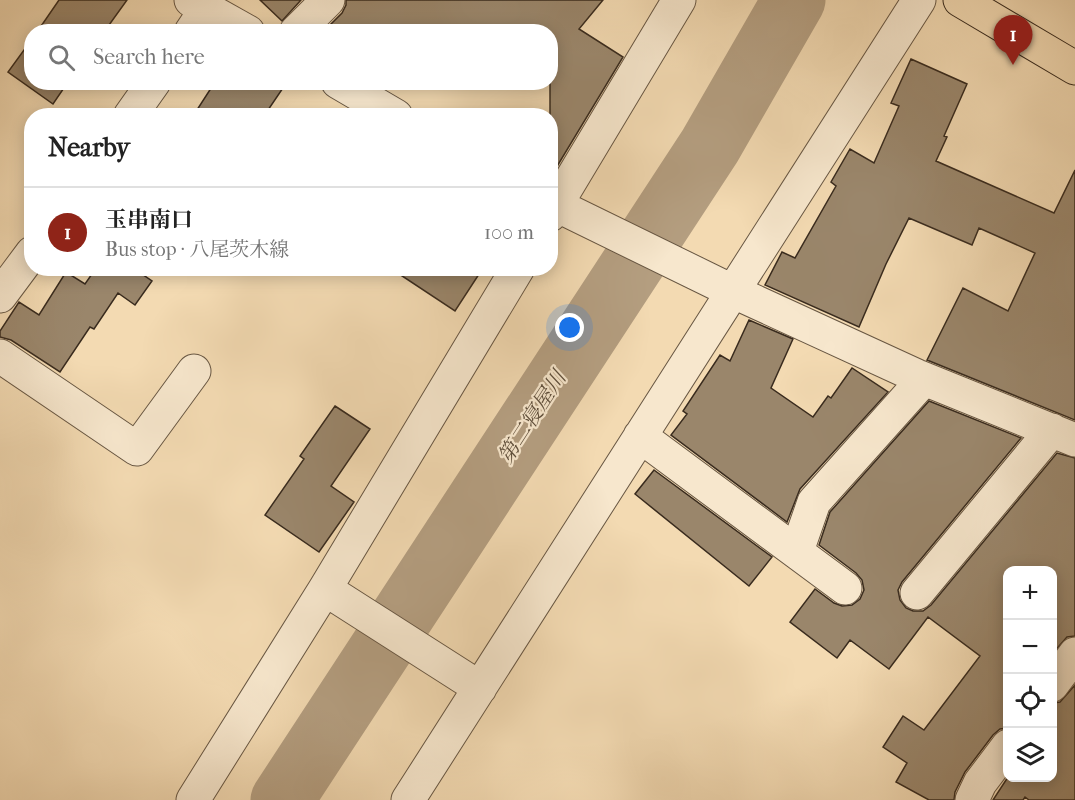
<!DOCTYPE html>
<meta charset="utf-8">
<style>
body{margin:0;font-family:"IM FELL French Canon","Noto Serif JP",serif;background:#f6f6f6;color:#222}
.controls{position:absolute;right:18px;bottom:18px;display:grid;overflow:hidden;border-radius:12px;box-shadow:0 3px 15px #0003}
.controls button{width:54px;height:54px;display:grid;place-items:center;padding:0;border:0;border-bottom:2px solid #e0e0e0;background:#fff;color:#222;font:30px sans-serif}
.you{position:absolute;left:570px;top:328px;width:21px;height:21px;margin:-15px;border:4px solid #fff;border-radius:50%;background:#1a73e8;box-shadow:0 0 0 9px #1a73e833}
.badge{display:grid;place-items:center;width:39px;height:39px;border-radius:50%;background:#8f2418;color:#fff;font-size:20px;font-weight:700}
.pin{position:absolute;translate:-50% -50px;filter:drop-shadow(0 2px 3px #0008)}
.pin::after{content:'';position:absolute;top:32px;width:21px;height:18px;background:inherit;clip-path:polygon(0 0,100% 0,50% 100%)}
.list{margin:0;padding:0;list-style:none}
h2{display:flex;justify-content:space-between;align-items:center;height:78px;margin:0;padding:0 24px;font-size:26px}
h2 small{font-size:20px;font-weight:400;color:#767676}
.list li{display:grid;grid-template-columns:39px 1fr auto;gap:18px;align-items:center;box-sizing:border-box;height:90px;padding:0 24px;border-top:2px solid #e0e0e0}
.list b{display:block;font-size:22px;white-space:nowrap}
.list p{margin:0;font-size:20px;white-space:nowrap;color:#767676}
.list em{font-size:20px;font-style:normal;color:#767676}
.icon{flex:none;width:33px;height:33px;fill:none;stroke:currentColor;stroke-width:2;stroke-linecap:round;stroke-linejoin:round}
.map{position:relative;flex:none;width:1075px;height:800px;overflow:hidden}
.search{position:absolute;background:#fff;box-shadow:0 3px 15px #0003;left:24px;top:24px;width:534px;height:66px;display:flex;align-items:center;gap:15px;box-sizing:border-box;padding:0 21px;border-radius:24px;color:#767676;font-size:22px}
.panel{position:absolute;background:#fff;box-shadow:0 3px 15px #0003;left:24px;top:108px;width:534px;height:168px;border-radius:24px}
.map>svg:first-child{display:block}
</style>
<div class="map">
<svg width="1075" height="800" viewBox="0 0 1075 800">
<rect width="100%" height="100%" fill="#f3dab2"/>
<filter id="stains"><feTurbulence type="fractalNoise" baseFrequency=".00333" numOctaves="4"/><feColorMatrix values="0 0 0 0 .2 0 0 0 0 .09 0 0 0 0 .02 0 0 0 .5 -.17"/></filter>
<radialGradient id="worn" r=".72"><stop offset=".6" stop-color="#630" stop-opacity="0"/><stop offset="1" stop-color="#630" stop-opacity=".3"/></radialGradient>
<g fill="none" stroke-linecap="round" stroke-linejoin="round">
<!-- river -->
<path stroke="#b49e80" stroke-width="63" d="M 282,800 L 710,146 L 794,0"/>
</g>
<!-- building -->
<path fill="#9a866b" stroke="#392b1e" stroke-width="1.5" d="M 59,0 L 127,0 L 104,32 L 37,32 Z
M 260,0 L 301,0 L 282,21 Z
M 346,0 L 603,0 L 579,29 L 623,57 L 550,178 L 550,32 L 323,32 L 342,13 L 346,5 Z
M 32,39 L 32,82 L 68,82 L 53,104 L 8,72 Z
M 911,59 L 967,84 L 944,136 L 947,137 L 936,161 L 1054,213 L 1075,170 L 1075,420 L 927,360 L 963,288 L 1008,311 L 1035,253 L 979,228 L 972,245 L 909,218 L 886,264 L 859,327 L 765,285 L 782,252 L 795,258 L 836,186 L 831,182 L 850,149 L 874,163 L 899,106 L 891,103 Z
M 215,82 L 287,82 L 264,116 L 193,116 Z
M 83,268 L 133,268 L 152,281 L 135,305 L 118,293 L 94,329 L 90,327 L 60,372 L 11,340 L 0,337 L 0,331 L 19,302 L 39,315 L 66,272 L 85,284 L 92,274 Z
M 390,268 L 483,268 L 455,311 Z
M 749,320 L 793,339 L 771,388 L 813,417 L 828,396 L 831,398 L 852,368 L 888,392 L 800,489 L 787,522 L 671,435 L 687,414 L 683,411 L 720,355 L 730,361 Z
M 929,401 L 1021,438 L 902,582 L 898,590 L 900,600 L 906,608 L 913,611 L 923,611 L 931,605 L 1057,453 L 1075,458 L 1075,636 L 1067,637 L 1053,653 L 1053,570 L 1008,570 L 1008,728 L 1000,729 L 993,735 L 965,772 L 955,792 L 954,800 L 929,800 L 896,782 L 907,763 L 883,747 L 903,716 L 924,730 L 980,656 L 928,617 L 889,669 L 850,640 L 837,658 L 790,622 L 815,589 L 834,603 L 842,606 L 852,605 L 860,599 L 864,590 L 862,580 L 856,573 L 819,545 L 830,512 Z
M 335,406 L 370,429 L 331,486 L 354,502 L 319,552 L 265,515 L 304,459 L 300,456 Z
M 654,470 L 772,557 L 749,586 L 635,494 Z
M 1075,685 L 1075,800 L 1029,800 L 1025,797 L 1023,800 L 993,800 L 1008,777 L 1053,777 L 1053,703 L 1060,702 Z"/>
<g fill="none" stroke-linecap="round" stroke-linejoin="round">
<defs>
<path id="minor" d="M 191,0 L 248,32
M 191,32 L 207,8
M 296,32 L 328,0
M 338,82 L 396,116
M 130,116 L 154,82
M 550,202 L 732,291 L 917,376 L 1075,440
M 550,215 L 679,0
M 0,296 L 32,253
M 0,356 L 137,449 L 194,371
M 640,436 L 845,588
M 797,551 L 814,502 L 924,379
M 325,589 L 480,688
M 917,593 L 1052,430
M 1052,685 L 1075,654
M 193,800 L 325,589 L 518,268
M 408,800 L 919,0
M 972,800 L 980,783 L 1008,746"/>
<path id="major" d="M 960,0 L 1075,68"/>
</defs>
<!-- minor casing -->
<use href="#minor" stroke="#685743" stroke-width="35"/>
<!-- major casing -->
<use href="#major" stroke="#392b1e" stroke-width="35"/>
<!-- minor -->
<use href="#minor" stroke="#f7e7cd" stroke-width="33"/>
<!-- major -->
<use href="#major" stroke="#f3dab2" stroke-width="33"/>
</g>
<g text-anchor="middle" dominant-baseline="central" stroke-width="4.5" stroke-linejoin="round" paint-order="stroke">
<!-- water labels -->
<g font-size="21" font-style="italic" fill="#5e4e3b" stroke="#f7e7cd">
<text transform="translate(532 417) rotate(-57)">第二寝屋川</text>
</g>
</g>
<rect width="100%" height="100%" filter="url(#stains)"/>
<rect width="100%" height="100%" fill="url(#worn)"/>
</svg>
<div class="controls">
<button>+</button>
<button>−</button>
<button><svg class="icon" aria-label="locate" viewBox="0 0 24 24"><circle cx="12" cy="12" r="6"/><path d="M12 2v4M12 18v4M2 12h4M18 12h4"/></svg></button>
<button><svg class="icon" aria-label="layers" viewBox="0 0 24 24"><path d="M12 4l9 5-9 5-9-5zM3 14l9 5 9-5"/></svg></button>
</div>
<div class="you"></div>
<div class="pin badge" style="left:1013px;top:65px">1</div>
<div class="search"><svg class="icon" aria-label="search" viewBox="0 0 24 24"><circle cx="10" cy="10" r="6"/><path d="M15 15l6 6"/></svg>Search here</div>
<section class="panel">
<h2>Nearby<small></small></h2>
<ul class="list">
<li><span class="badge">1</span><div><b>玉串南口</b><p>Bus stop · 八尾茨木線</p></div><em>100 m</em></li>
</ul>
</section>
</div>
